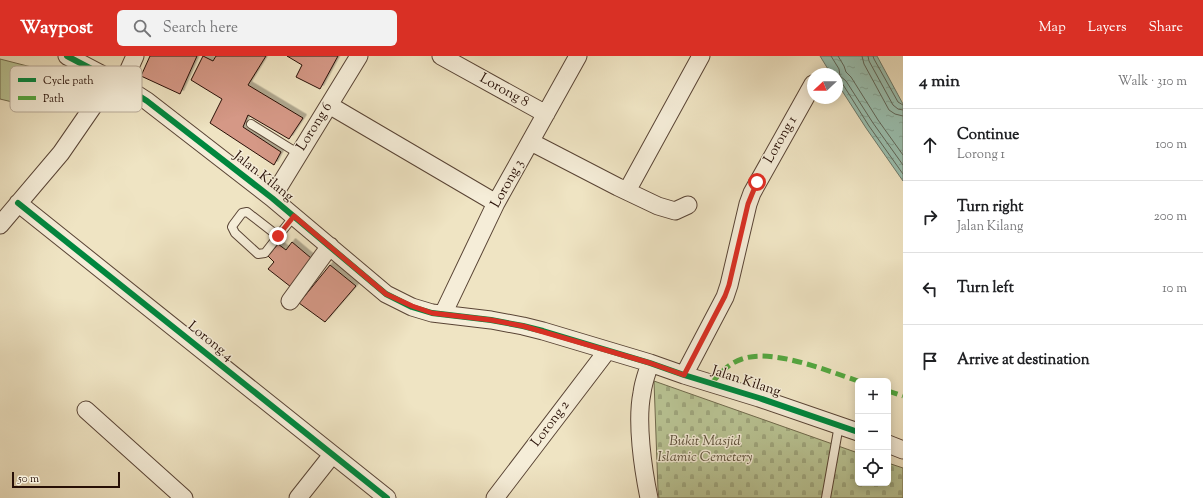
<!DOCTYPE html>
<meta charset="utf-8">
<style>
body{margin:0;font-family:"Sorts Mill Goudy",serif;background:#f2f2f2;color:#202124}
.controls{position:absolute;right:12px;bottom:12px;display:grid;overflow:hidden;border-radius:6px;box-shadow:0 2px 10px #0003}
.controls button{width:36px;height:36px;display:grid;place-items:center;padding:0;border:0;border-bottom:1px solid #e0e0e0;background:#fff;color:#202124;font:20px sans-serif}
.compass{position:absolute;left:807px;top:12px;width:36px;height:36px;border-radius:50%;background:#fff;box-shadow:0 2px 10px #0003;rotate:248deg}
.scale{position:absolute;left:12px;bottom:10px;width:108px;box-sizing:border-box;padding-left:4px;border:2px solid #270f06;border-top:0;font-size:11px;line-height:14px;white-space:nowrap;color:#270f06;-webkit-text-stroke:3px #f5edd8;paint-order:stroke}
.stop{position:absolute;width:12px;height:12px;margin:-9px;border:3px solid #d93025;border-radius:50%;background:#fff}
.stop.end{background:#d93025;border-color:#fff;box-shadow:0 1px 4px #0008}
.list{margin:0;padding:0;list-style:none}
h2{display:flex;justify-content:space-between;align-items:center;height:52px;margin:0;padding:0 16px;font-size:17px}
h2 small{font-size:13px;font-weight:400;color:#757577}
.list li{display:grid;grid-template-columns:26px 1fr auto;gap:12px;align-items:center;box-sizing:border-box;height:72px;padding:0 16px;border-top:1px solid #e0e0e0}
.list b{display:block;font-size:15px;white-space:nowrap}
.list p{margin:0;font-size:13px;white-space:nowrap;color:#757577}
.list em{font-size:13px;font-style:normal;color:#757577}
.icon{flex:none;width:22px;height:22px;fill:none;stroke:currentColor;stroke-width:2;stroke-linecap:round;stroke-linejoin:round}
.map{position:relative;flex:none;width:903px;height:442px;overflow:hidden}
header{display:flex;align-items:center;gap:24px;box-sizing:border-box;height:56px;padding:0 20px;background:#d93025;color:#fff}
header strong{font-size:19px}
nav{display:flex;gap:22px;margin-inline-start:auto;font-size:14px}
.search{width:280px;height:36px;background:#f2f2f2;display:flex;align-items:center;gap:10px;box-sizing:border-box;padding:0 14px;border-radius:6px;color:#757577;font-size:15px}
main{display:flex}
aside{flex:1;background:#fff}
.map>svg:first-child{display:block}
</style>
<header>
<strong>Waypost</strong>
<div class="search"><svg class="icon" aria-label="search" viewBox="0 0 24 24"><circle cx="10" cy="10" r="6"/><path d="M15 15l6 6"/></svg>Search here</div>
<nav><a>Map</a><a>Layers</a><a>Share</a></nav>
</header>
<main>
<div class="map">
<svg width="903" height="442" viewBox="0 0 903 442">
<defs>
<pattern id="cemetery-stones" width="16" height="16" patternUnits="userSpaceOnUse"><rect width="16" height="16" fill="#b9c494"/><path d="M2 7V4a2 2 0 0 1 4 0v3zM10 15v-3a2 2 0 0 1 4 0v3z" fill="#9fa77e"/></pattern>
<pattern id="water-ripples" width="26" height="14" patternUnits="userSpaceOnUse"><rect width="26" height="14" fill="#9abfaf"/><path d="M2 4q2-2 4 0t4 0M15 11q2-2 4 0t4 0" fill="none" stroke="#85a395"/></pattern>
<filter id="shadow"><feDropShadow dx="3.5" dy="-3.5" stdDeviation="0" flood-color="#0004"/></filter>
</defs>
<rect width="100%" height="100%" fill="#efe4c3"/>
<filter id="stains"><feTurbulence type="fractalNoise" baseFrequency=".005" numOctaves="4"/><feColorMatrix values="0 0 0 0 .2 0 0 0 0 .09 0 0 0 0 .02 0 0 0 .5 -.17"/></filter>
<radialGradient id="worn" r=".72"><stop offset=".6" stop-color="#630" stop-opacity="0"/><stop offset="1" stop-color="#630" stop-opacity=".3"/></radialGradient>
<!-- cemetery -->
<path fill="url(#cemetery-stones)" stroke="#706a4d" d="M 654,325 L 858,397 L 858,427 L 888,427 L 888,407 L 903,412 L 903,442 L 659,442 L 658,434 Z"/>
<!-- garden -->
<path fill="#b9c494" stroke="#706a4d" d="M 0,3 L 43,14 L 37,52 L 0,43 Z"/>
<!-- water -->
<path fill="url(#water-ripples)" stroke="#6c796b" d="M 820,0 L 877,0 L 903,48 L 903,125 L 866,72 L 837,27 L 837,18 L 831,18 Z"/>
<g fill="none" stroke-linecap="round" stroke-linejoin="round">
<!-- shore -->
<path stroke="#60675a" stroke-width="1" d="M 831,0 L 839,13 L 840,20 L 846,25 L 873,67 L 903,109
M 838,0 L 844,10 L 846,16 L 851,21 L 878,64 L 903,99
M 862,0 L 864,8 L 889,54 L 895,58 L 903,60
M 868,0 L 869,5 L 893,49 L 898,53 L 903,54
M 873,0 L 874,3 L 898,46 L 903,49
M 837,25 L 842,27 L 869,70 L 903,118"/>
</g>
<!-- building -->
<path fill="#d59886" stroke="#270f06" filter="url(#shadow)" d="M 150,0 L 197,0 L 180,38 L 141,20 Z
M 203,0 L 213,5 L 216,0 L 266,0 L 248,29 L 303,62 L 289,83 L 248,59 L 243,71 L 281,96 L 274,109 L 210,67 L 222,43 L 191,24 Z
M 287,0 L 338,0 L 320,33 L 296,21 L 302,9 Z
M 292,186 L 311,202 L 291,231 L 268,213 L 274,206 L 268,200 L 278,188 L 286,194 Z
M 330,209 L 356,230 L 325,266 L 299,247 Z"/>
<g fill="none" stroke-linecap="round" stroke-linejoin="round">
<defs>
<path id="service" d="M 251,68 L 299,98
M 278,180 L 247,156 L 242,157 L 233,169 L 232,171 L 235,177 L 258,198 L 265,197 L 294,160
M 826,442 L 839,369"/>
<path id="minor" d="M 67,0 L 122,29 L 147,45 L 272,142 L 386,238 L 412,251 L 432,257 L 491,264 L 523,270 L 543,275 L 650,307 L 684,319 L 759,342 L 858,376
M 441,0 L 546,58
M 122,29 L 135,0
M 329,49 L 496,147
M 531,86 L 618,131 L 658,150 L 675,155 L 688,149
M 627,135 L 701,0
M 272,142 L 359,0
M 18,147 L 387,442
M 0,169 L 61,97 L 112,23
M 290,245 L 330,190
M 443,258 L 496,147 L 578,0
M 684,319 L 725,241 L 729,229 L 748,148 L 752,137 L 813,28
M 86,354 L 184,442
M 888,388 L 903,394
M 298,442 L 332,399
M 495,442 L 607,295
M 649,442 C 643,413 636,366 642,337 C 643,327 647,317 650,307"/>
</defs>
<!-- service casing -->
<use href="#service" stroke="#594435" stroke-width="10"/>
<!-- minor casing -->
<use href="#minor" stroke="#594435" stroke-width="19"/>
<!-- service -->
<use href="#service" stroke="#f5edd8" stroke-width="8"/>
<!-- minor -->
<use href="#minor" stroke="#f5edd8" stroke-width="17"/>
<!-- quiet -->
<path stroke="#53a840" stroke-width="5" stroke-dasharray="10 5" stroke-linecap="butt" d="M 712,327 C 720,317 729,307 742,303 C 772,292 828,315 858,325
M 888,335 L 903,340"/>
<defs>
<path id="cycleway" d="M 67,0 L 122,29 L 147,45 L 272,142 L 386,238 L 412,251 L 432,257 L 491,264 L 523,270 L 543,275 L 650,307 L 684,319 L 759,342 L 858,376
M 18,147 L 387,442"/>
</defs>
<!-- cycleway casing -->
<use href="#cycleway" stroke="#f5edd8" stroke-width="8"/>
<!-- cycleway -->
<use href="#cycleway" stroke="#00873e" stroke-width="6"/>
</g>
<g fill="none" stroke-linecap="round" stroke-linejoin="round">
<!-- route -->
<path stroke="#d93025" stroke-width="5" d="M 278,180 L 294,160 L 386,238 L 412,250 L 432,257 L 491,264 L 523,270 L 650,307 L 684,319 L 725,240 L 729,229 L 748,148 L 757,126"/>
</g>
<g text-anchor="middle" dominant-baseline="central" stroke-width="3" stroke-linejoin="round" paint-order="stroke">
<!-- street labels -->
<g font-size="14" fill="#270f06" stroke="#f5edd8">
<text transform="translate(504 35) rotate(29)">Lorong 8</text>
<text transform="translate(315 71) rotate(-58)">Lorong 6</text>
<text transform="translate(781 84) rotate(-60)">Lorong 1</text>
<text transform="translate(263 121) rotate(38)">Jalan Kilang</text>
<text transform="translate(508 128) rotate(-61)">Lorong 3</text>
<text transform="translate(210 286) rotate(39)">Lorong 4</text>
<text transform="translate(746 326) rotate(18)">Jalan Kilang</text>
<text transform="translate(551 368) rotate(-53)">Lorong 2</text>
</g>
<!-- park labels -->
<g font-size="14" font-style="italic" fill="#5a4e38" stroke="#f5edd8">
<text x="705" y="386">Bukit Masjid<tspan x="705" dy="16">Islamic Cemetery</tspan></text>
</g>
</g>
<!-- legend -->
<rect x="10" y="10" width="132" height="46" rx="6" fill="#f5edd8" stroke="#b7aa99" stroke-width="1"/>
<rect x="18" y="22" width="18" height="4" fill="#00873e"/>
<rect x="18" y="40" width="18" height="4" fill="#53a840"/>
<g font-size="11" fill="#270f06">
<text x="43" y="28">Cycle path</text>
<text x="43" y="46">Path</text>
</g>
<rect width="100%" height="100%" filter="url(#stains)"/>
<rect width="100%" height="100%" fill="url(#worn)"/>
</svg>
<div class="controls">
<button>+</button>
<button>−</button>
<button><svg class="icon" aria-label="locate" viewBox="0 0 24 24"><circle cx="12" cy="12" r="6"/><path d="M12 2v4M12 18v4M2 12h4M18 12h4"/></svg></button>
</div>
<svg class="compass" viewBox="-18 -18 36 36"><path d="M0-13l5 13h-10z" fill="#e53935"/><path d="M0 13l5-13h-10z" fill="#757577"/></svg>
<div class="scale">50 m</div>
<div class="stop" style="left:757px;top:126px"></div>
<div class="stop end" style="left:278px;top:180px"></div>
</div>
<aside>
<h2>4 min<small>Walk · 310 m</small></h2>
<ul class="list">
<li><svg class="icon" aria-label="ahead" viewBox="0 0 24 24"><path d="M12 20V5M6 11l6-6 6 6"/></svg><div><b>Continue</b><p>Lorong 1</p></div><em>100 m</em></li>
<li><svg class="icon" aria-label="right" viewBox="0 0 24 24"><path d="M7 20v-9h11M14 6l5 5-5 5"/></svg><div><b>Turn right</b><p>Jalan Kilang</p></div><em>200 m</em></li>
<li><svg class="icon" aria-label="left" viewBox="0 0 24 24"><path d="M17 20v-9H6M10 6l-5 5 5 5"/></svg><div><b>Turn left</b></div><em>10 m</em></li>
<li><svg class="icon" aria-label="arrive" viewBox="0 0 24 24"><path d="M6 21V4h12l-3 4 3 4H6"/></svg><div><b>Arrive at destination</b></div></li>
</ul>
</aside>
</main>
